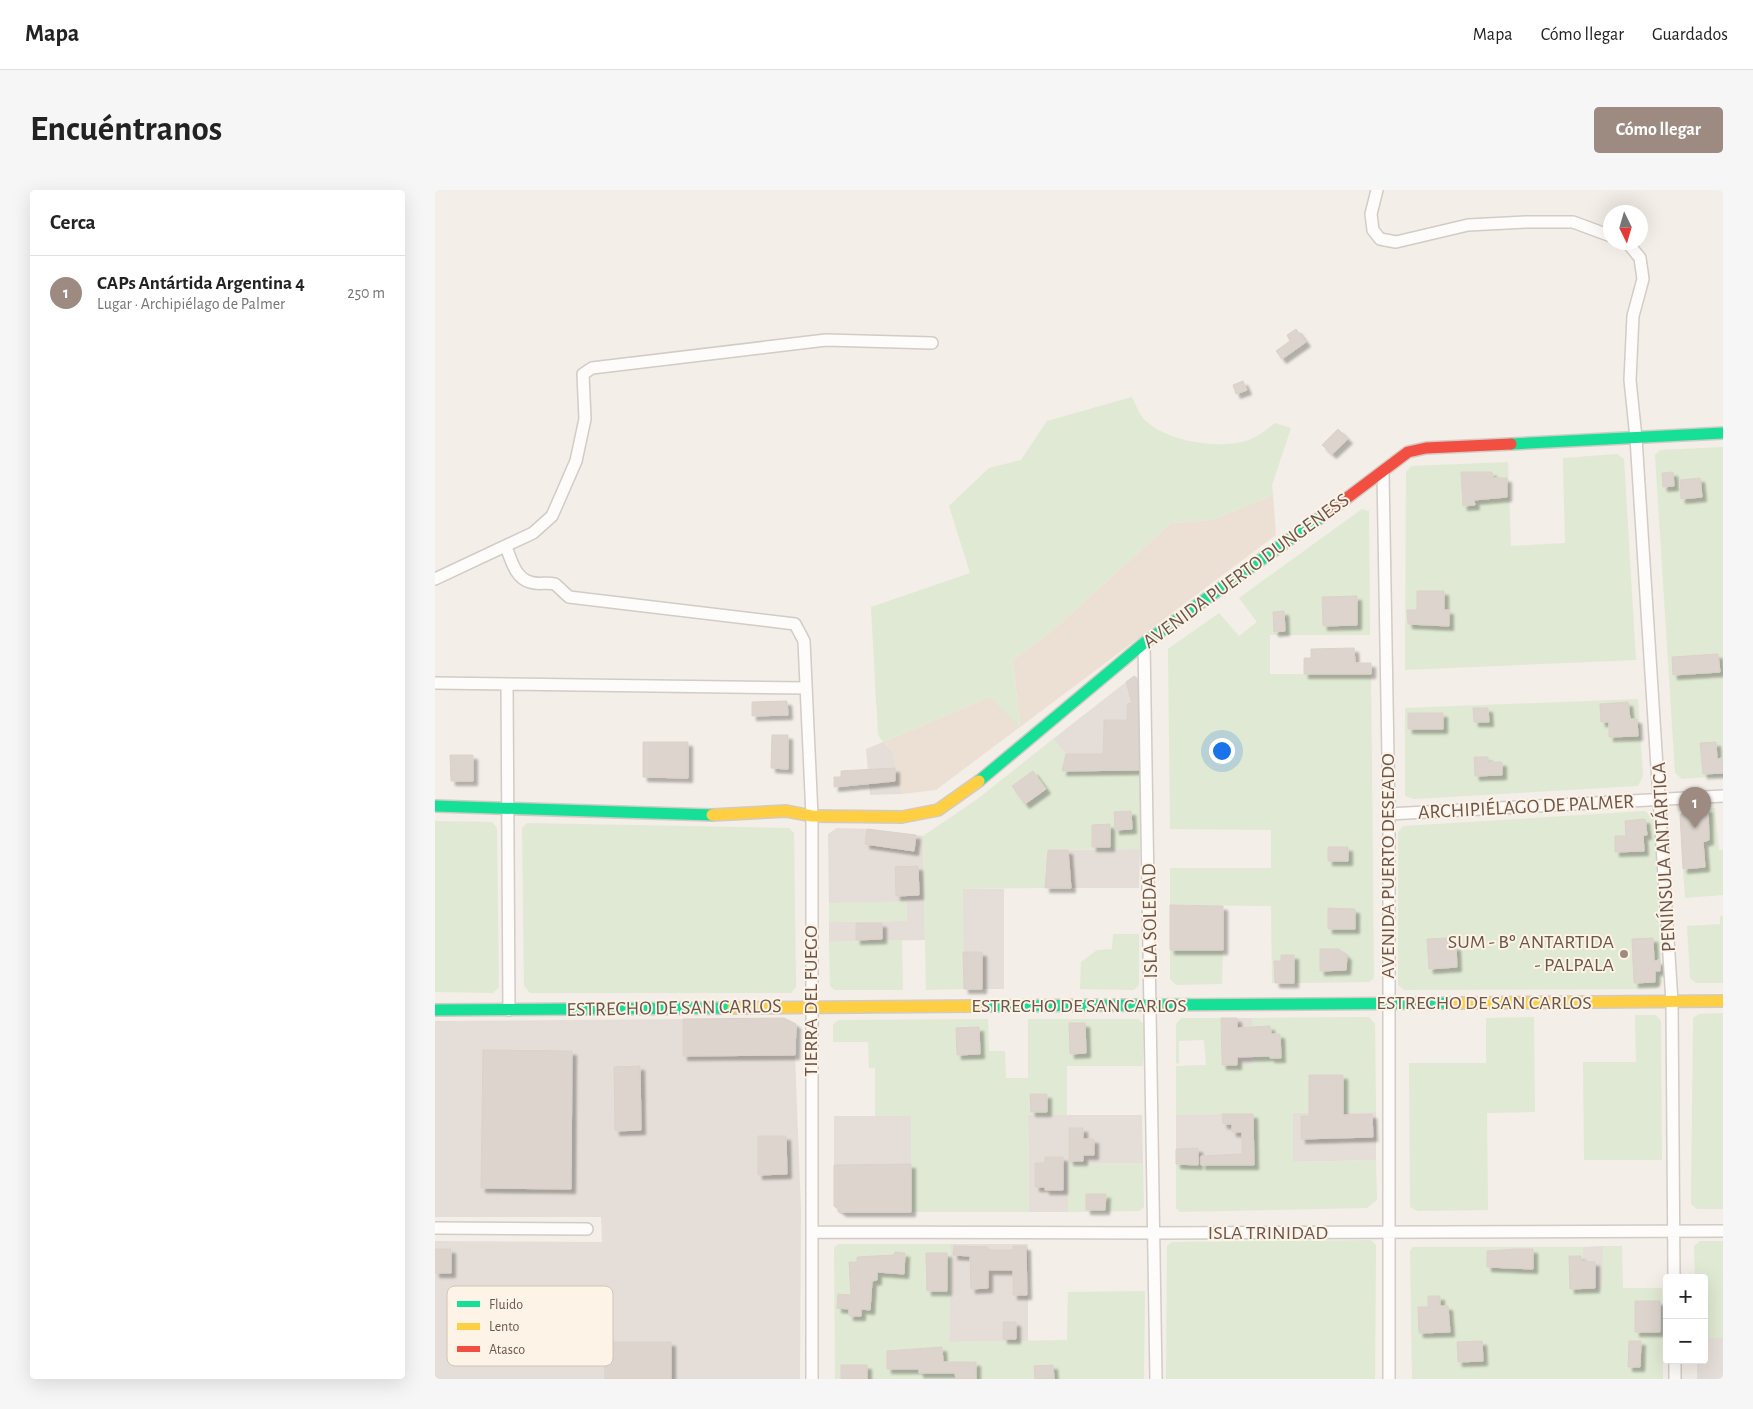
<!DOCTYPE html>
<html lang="es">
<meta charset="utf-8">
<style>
body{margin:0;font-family:"Alegreya Sans",sans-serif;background:#f6f6f6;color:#222}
.controls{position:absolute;right:15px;bottom:15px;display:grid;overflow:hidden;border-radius:5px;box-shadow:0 5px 20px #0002}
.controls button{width:45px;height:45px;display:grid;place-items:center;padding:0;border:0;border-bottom:1px solid #e0e0e0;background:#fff;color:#222;font:25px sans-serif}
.compass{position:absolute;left:1168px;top:15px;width:45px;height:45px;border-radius:50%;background:#fff;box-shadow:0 5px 20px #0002;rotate:175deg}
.you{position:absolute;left:786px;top:560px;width:18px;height:18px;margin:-12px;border:4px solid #fff;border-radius:50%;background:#1a73e8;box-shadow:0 0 0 8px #1a73e833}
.badge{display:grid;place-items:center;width:32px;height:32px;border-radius:50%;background:#9d8b82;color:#fff;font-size:16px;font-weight:700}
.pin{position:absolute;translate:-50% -41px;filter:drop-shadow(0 1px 2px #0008)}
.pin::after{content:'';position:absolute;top:26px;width:18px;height:15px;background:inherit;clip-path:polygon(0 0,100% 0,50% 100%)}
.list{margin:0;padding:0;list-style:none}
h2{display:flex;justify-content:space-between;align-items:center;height:65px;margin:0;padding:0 20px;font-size:21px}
h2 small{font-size:16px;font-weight:400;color:#767676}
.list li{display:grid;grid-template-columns:32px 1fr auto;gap:15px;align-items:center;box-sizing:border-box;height:75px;padding:0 20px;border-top:1px solid #e0e0e0}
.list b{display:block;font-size:19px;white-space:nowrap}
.list p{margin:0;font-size:16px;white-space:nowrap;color:#767676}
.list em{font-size:16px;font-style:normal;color:#767676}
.map{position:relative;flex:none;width:1288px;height:1189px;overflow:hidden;border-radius:5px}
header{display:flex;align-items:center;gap:30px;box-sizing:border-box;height:70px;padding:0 25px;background:#fff;border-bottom:1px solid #e0e0e0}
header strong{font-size:24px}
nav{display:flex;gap:28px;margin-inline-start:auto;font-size:18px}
.intro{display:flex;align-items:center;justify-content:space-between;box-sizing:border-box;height:120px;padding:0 30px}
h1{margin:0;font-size:35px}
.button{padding:12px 22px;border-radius:5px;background:#9d8b82;color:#fff;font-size:18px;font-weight:700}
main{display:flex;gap:30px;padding:0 30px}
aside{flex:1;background:#fff;border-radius:5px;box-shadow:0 5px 20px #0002}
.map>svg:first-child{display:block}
</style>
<header>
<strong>Mapa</strong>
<nav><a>Mapa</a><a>Cómo llegar</a><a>Guardados</a></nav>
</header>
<div class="intro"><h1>Encuéntranos</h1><a class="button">Cómo llegar</a></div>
<main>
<aside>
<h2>Cerca<small></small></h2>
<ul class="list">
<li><span class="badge">1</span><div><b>CAPs Antártida Argentina 4</b><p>Lugar · Archipiélago de Palmer</p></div><em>250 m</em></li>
</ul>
</aside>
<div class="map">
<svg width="1288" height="1189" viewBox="0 0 1288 1189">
<defs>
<filter id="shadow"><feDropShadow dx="4.5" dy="4.5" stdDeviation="1" flood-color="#0004"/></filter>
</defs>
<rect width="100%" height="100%" fill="#f3eee7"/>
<!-- residential -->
<path fill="#ece0d4" d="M 838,305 L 841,345 L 501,600 L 467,604 L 458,562 L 448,552 L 555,507 L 585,536 L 578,470 L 618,440 L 736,333 L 777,330 Z"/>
<!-- industrial -->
<path fill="#e5ded8" d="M 691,492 L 696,508 L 704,512 L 703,516 L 692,514 L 692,530 L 669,530 L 668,564 L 631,564 L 618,549 Z
M 448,552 L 458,562 L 467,604 L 435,605 L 431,559 Z
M 402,638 L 432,639 L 431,654 L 478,661 L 481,645 L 488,646 L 490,750 L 394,752 L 394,732 L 472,731 L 471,712 L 394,713 L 393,644 Z
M 705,659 L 704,698 L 636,698 L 633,660 Z
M 528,699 L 569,699 L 569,799 L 547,799 L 547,762 L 528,762 Z
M 802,828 L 817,828 L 817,875 L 802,875 Z
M 248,829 L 248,866 L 360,865 L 366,1019 L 365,1189 L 236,1189 L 236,1152 L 169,1152 L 170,1189 L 0,1189 L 0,1051 L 167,1052 L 166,1027 L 0,1027 L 0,831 Z
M 941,922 L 941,970 L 858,972 L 858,923 Z
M 787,924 L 788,934 L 797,934 L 797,942 L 819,941 L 819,948 L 807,949 L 807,964 L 763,967 L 763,958 L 741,959 L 741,925 Z
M 593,925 L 707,925 L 708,973 L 633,974 L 633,1022 L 594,1022 Z
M 399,926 L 476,926 L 476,974 L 399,975 Z
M 516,1054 L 593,1054 L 593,1151 L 514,1152 Z
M 1168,1056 L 1168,1099 L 1148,1099 L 1148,1057 Z
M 1269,1148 L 1288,1148 L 1288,1189 L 1262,1189 L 1262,1170 L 1269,1170 Z"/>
<!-- green -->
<path fill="#e0e9d3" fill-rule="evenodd" d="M 697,207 C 700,213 703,222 708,228 C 729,252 785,260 814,250 C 823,247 832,239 840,233 L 856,238 L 837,295 L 838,305 L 777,330 L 736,333 L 618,440 L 578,470 L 585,537 L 555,507 L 448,552 L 443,545 L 436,417 L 535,383 L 514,316 L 554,278 L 586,270 L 612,231 Z
M 1288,257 L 1288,586 L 1247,589 L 1240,583 L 1220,265 L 1225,260 Z
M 1182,264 L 1189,269 L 1201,470 L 970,480 L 971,282 L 976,276 L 1073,272 L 1076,356 L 1130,353 L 1128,268 Z
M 927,319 L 934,321 L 935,445 L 835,445 L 835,484 L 936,484 L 939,788 L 934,792 L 859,793 L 859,765 L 846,765 L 846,771 L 839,771 L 840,793 L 837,793 L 836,716 L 735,715 L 735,678 L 836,678 L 836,640 L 735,639 L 733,459 L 784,423 L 804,446 L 822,432 L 804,408 ZM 885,759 L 904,760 L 912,766 L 911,780 L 886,781 Z
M 1203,509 L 1208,586 L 1203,596 L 979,609 L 970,606 L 970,518 Z
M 618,549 L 631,564 L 628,581 L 705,580 L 705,659 L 613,660 L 610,698 L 528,699 L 529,799 L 491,800 L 488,646 L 541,610 Z
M 1273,618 L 1280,618 L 1284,660 L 1288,660 L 1288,705 L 1250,708 L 1248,679 L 1270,676 L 1268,652 L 1274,650 Z
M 1210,621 L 1219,629 L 1227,792 L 1221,799 L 969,800 L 963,795 L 963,642 L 968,636 Z
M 0,631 L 57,632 L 62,638 L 64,797 L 58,803 L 0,802 Z
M 92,633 L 354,638 L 359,643 L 361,797 L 356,803 L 95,803 L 89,796 L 87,638 Z
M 472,711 L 472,731 L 394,732 L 394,713 Z
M 1285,726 L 1288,726 L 1288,793 L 1261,793 L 1255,788 L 1252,736 L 1285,734 Z
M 678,744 L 704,744 L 704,795 L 699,800 L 645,799 L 646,772 L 662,760 L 677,759 Z
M 467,750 L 468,800 L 400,800 L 395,796 L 394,752 Z
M 735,760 L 788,760 L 787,794 L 741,795 L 735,789 Z
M 1288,823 L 1288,1019 L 1262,1019 L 1256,1014 L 1258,828 L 1264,824 Z
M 1200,825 L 1221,825 L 1226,831 L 1227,970 L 1149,970 L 1148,872 L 1201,872 Z
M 934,827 L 940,834 L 941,922 L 858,923 L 858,972 L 941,970 L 942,1010 L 932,1018 L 745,1022 L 741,1018 L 741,974 L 819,975 L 818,924 L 741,925 L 741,876 L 771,875 L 769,850 L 744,851 L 744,874 L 741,873 L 741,834 L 746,828 L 786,828 L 787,875 L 817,874 L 817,828 Z
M 1099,827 L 1100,922 L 1052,923 L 1053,1020 L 983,1021 L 975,1017 L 974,873 L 1051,873 L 1051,828 Z
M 553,829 L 554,861 L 570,861 L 571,888 L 593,888 L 593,829 L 703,829 L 709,834 L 708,876 L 632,876 L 632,925 L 593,925 L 594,1022 L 476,1022 L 476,926 L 440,926 L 440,878 L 434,878 L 433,852 L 398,852 L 398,835 L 403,830 Z
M 708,973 L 709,1017 L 704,1021 L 633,1022 L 633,974 Z
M 936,1050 L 941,1055 L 940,1189 L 731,1189 L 732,1056 L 737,1052 Z
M 1265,1051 L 1288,1051 L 1288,1148 L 1269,1148 L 1269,1088 L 1260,1088 L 1259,1056 Z
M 403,1054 L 516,1054 L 514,1152 L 632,1150 L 633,1102 L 710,1101 L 709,1189 L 400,1189 L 399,1058 Z
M 1168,1056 L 1187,1056 L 1188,1098 L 1227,1098 L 1228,1189 L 977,1189 L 975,1061 L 978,1057 L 1148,1057 L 1149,1099 L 1167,1099 Z"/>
<!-- building -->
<path fill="#dcd4cd" stroke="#dcd1ca" filter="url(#shadow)" d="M 861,139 L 871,152 L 847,169 L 841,161 L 855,151 L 852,145 Z
M 808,191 L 812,200 L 801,204 L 798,195 Z
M 903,239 L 913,249 L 897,264 L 887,255 Z
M 1026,282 L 1057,282 L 1058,288 L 1072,288 L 1072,307 L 1039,310 L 1040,315 L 1028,316 Z
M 1238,282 L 1239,296 L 1228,297 L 1227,283 Z
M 1265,288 L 1267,307 L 1246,309 L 1245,290 Z
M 982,401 L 1009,401 L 1009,420 L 1014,420 L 1014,436 L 973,434 L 972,420 L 982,420 Z
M 922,406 L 922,435 L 888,436 L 887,407 Z
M 849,421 L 850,441 L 839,442 L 838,422 Z
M 919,458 L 920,473 L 936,473 L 936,484 L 869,484 L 869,468 L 876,468 L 876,459 Z
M 1283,464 L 1285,482 L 1238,485 L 1237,467 Z
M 699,486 L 702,488 L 704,580 L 627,581 L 631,564 L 668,564 L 669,530 L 692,530 L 692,514 L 697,513 L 691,492 Z
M 352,511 L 353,525 L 317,526 L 317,512 Z
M 1193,512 L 1195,529 L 1202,529 L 1203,546 L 1174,547 L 1174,532 L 1166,532 L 1165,514 Z
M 1038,518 L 1053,518 L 1054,532 L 1039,532 Z
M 973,523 L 1008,523 L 1008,539 L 973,539 Z
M 337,545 L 353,545 L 353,579 L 336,578 Z
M 208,552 L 253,552 L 253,588 L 208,587 Z
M 1281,552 L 1282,569 L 1288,568 L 1288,583 L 1268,584 L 1265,553 Z
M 15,565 L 38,565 L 38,591 L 16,591 Z
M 1039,567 L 1053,567 L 1053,572 L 1067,572 L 1067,585 L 1040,586 Z
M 460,578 L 460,591 L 399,597 L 399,587 L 406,587 L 406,581 Z
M 598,581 L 611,599 L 590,614 L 577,596 Z
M 1273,618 L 1274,650 L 1268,652 L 1270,677 L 1248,679 L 1245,625 L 1250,620 Z
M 696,621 L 697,639 L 680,640 L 679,622 Z
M 1210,629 L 1212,645 L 1208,645 L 1209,661 L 1180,662 L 1180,646 L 1191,646 L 1190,631 Z
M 675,634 L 675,657 L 657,657 L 657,635 Z
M 432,639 L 481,645 L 479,661 L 430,654 Z
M 893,657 L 913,657 L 913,671 L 893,671 Z
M 613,660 L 633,660 L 636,698 L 610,698 Z
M 483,676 L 484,705 L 461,706 L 460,677 Z
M 735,715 L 788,716 L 788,760 L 735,760 Z
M 893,718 L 920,719 L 920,739 L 893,739 Z
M 421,733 L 447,733 L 447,749 L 421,750 Z
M 1012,748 L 1013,756 L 1021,756 L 1022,777 L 994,779 L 992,749 Z
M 1218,748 L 1219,771 L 1225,770 L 1225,781 L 1220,781 L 1220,792 L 1199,793 L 1197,749 Z
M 885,759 L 904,759 L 912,766 L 911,780 L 885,781 Z
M 528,762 L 547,762 L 547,799 L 529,799 Z
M 846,765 L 859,765 L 859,793 L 840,793 L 839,771 L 846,771 Z
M 349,828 L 361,834 L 360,865 L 248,866 L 248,829 Z
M 786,828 L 802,828 L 802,838 L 835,836 L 836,844 L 845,844 L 846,868 L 835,868 L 835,866 L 802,867 L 802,875 L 787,875 Z
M 634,833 L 650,833 L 651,863 L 635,864 Z
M 544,837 L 545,864 L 522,865 L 521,838 Z
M 48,860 L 137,861 L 136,999 L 46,998 Z
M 205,876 L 206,940 L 180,941 L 179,877 Z
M 874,885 L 908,885 L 908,925 L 937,924 L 938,947 L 866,949 L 866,926 L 874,926 Z
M 595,904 L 612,904 L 612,922 L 596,922 Z
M 787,924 L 818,924 L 819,975 L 766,975 L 766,966 L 807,964 L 807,942 L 797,942 L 797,934 L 788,934 Z
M 634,938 L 648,938 L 648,949 L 659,949 L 659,965 L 648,965 L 648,971 L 634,971 Z
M 323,946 L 351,946 L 352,984 L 323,985 Z
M 763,958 L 763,975 L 741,974 L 741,959 Z
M 610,967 L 628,967 L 628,1000 L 610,1000 L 610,997 L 600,997 L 600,973 L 610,973 Z
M 476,974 L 476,1022 L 407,1022 L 399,1016 L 399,975 Z
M 651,1004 L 671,1004 L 670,1020 L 651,1020 Z
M 519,1056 L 553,1057 L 553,1060 L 578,1060 L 578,1056 L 591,1056 L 592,1105 L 578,1105 L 578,1080 L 553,1080 L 553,1098 L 536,1099 L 535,1066 L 518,1065 Z
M 0,1059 L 16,1059 L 16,1083 L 0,1083 Z
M 1081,1059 L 1098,1059 L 1098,1079 L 1052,1077 L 1052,1061 Z
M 460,1062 L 470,1063 L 469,1084 L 442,1082 L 442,1090 L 437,1091 L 435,1120 L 426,1119 L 426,1126 L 414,1126 L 414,1119 L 402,1118 L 403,1104 L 416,1105 L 414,1072 L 422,1072 L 422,1067 L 459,1065 Z
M 491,1063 L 512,1063 L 512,1101 L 492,1101 Z
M 1134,1066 L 1146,1066 L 1146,1071 L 1160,1072 L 1160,1098 L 1135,1099 Z
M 993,1106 L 1005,1106 L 1005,1116 L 1013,1116 L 1015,1142 L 984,1143 L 983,1117 L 993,1117 Z
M 1200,1111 L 1225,1111 L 1225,1142 L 1200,1142 Z
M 568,1132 L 581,1132 L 581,1149 L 568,1149 Z
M 1047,1151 L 1048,1171 L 1023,1172 L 1022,1152 Z
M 1194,1151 L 1206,1151 L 1205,1177 L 1193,1177 Z
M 169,1152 L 236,1152 L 236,1189 L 170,1189 Z
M 507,1157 L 508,1172 L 541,1172 L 541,1189 L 521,1189 L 520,1183 L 484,1183 L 484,1179 L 452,1179 L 452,1161 Z
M 406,1175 L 432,1175 L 432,1189 L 406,1189 Z
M 618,1175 L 619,1189 L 600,1189 L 599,1176 Z"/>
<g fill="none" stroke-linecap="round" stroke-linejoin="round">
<defs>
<path id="street" d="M 942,0 L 936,24 L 938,40 L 945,49 L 961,52 L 1033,35 L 1091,32 L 1138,32 L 1176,46
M 1192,52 L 1205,68 L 1208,89 L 1198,126 L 1195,190 L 1201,248 L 1237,812 L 1239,1088
M 948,283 L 954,624 L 954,1189
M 71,357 C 76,369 80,388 95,392 C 102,395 112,392 120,394 L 134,407 L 360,434 L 369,451 L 377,626 L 377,1189
M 0,389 L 98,343 L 117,326 L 141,271 L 150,229 L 148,184 L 157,178 L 391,150 L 497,153
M 709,453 L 721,1189
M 0,493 L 371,498
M 72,494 L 74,820
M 954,624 L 1288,606
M 0,1038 L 152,1039
M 377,1042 L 718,1043 L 1288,1041
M 1240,1170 L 1240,1189"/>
<path id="fast" d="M 1076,254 L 1288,243
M 544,591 L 709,453 L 896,320
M 0,616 L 277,625
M 546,816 L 1021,813
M 0,820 L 298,818"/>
<path id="slow" d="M 277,625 L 351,621 L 377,626 L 467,627 L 503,620 L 544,591
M 1021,813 L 1288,811
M 298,818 L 546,816"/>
<path id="jam" d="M 896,320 L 973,262 L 991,258 L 1076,254"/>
</defs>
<!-- street casing -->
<use href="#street" stroke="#d2cbc6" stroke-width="14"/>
<!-- fast casing -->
<use href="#fast" stroke="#d2cbc4" stroke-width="14"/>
<!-- slow casing -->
<use href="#slow" stroke="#d2cbc4" stroke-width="14"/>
<!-- jam casing -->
<use href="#jam" stroke="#d2cbc4" stroke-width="14"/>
<!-- street -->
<use href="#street" stroke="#fdfcfb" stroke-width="11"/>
<!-- fast -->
<use href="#fast" stroke="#16e098" stroke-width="11"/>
<!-- slow -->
<use href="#slow" stroke="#ffcf43" stroke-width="11"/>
<!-- jam -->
<use href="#jam" stroke="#f24e42" stroke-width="11"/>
</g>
<!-- markers -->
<circle fill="#9d8b82" stroke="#fdf3e7" stroke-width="2" cx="1189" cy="764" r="5"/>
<g text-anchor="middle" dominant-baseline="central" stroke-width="4" stroke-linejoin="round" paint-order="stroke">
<!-- street labels -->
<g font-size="20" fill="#6e564b" stroke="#fdf3e7">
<text transform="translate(811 381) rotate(-36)">AVENIDA PUERTO DUNGENESS</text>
<text transform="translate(1091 617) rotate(-3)">ARCHIPIÉLAGO DE PALMER</text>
<text transform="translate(1229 667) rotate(-93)">PENÍNSULA ANTÁRTICA</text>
<text transform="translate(953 676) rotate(-90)">AVENIDA PUERTO DESEADO</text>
<text transform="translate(715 731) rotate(-91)">ISLA SOLEDAD</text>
<text transform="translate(376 811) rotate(-90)">TIERRA DEL FUEGO</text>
<text x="1049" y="813">ESTRECHO DE SAN CARLOS</text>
<text x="644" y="816">ESTRECHO DE SAN CARLOS</text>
<text transform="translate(239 818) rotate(-1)">ESTRECHO DE SAN CARLOS</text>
<text x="833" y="1043">ISLA TRINIDAD</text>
</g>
<!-- poi labels -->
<g font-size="20" fill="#6e564b" stroke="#fdf3e7" text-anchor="end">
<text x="1179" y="752">SUM - Bº ANTARTIDA<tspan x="1179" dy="23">- PALPALA</tspan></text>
</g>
</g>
<!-- legend -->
<rect x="12" y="1096" width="166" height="80" rx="8" fill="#fdf3e7" stroke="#d2c4b8" stroke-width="1"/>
<rect x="22" y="1111" width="23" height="6" fill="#16e098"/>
<rect x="22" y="1133" width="23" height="7" fill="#ffcf43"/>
<rect x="22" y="1156" width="23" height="6" fill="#f24e42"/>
<g font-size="14" fill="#6e564b">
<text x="54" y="1119">Fluido</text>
<text x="54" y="1141">Lento</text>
<text x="54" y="1164">Atasco</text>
</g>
</svg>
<div class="controls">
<button>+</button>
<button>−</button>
</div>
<svg class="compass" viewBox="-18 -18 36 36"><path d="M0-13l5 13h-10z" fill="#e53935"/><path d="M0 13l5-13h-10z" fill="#767676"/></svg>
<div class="you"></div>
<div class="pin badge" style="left:1260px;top:638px">1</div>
</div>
</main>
